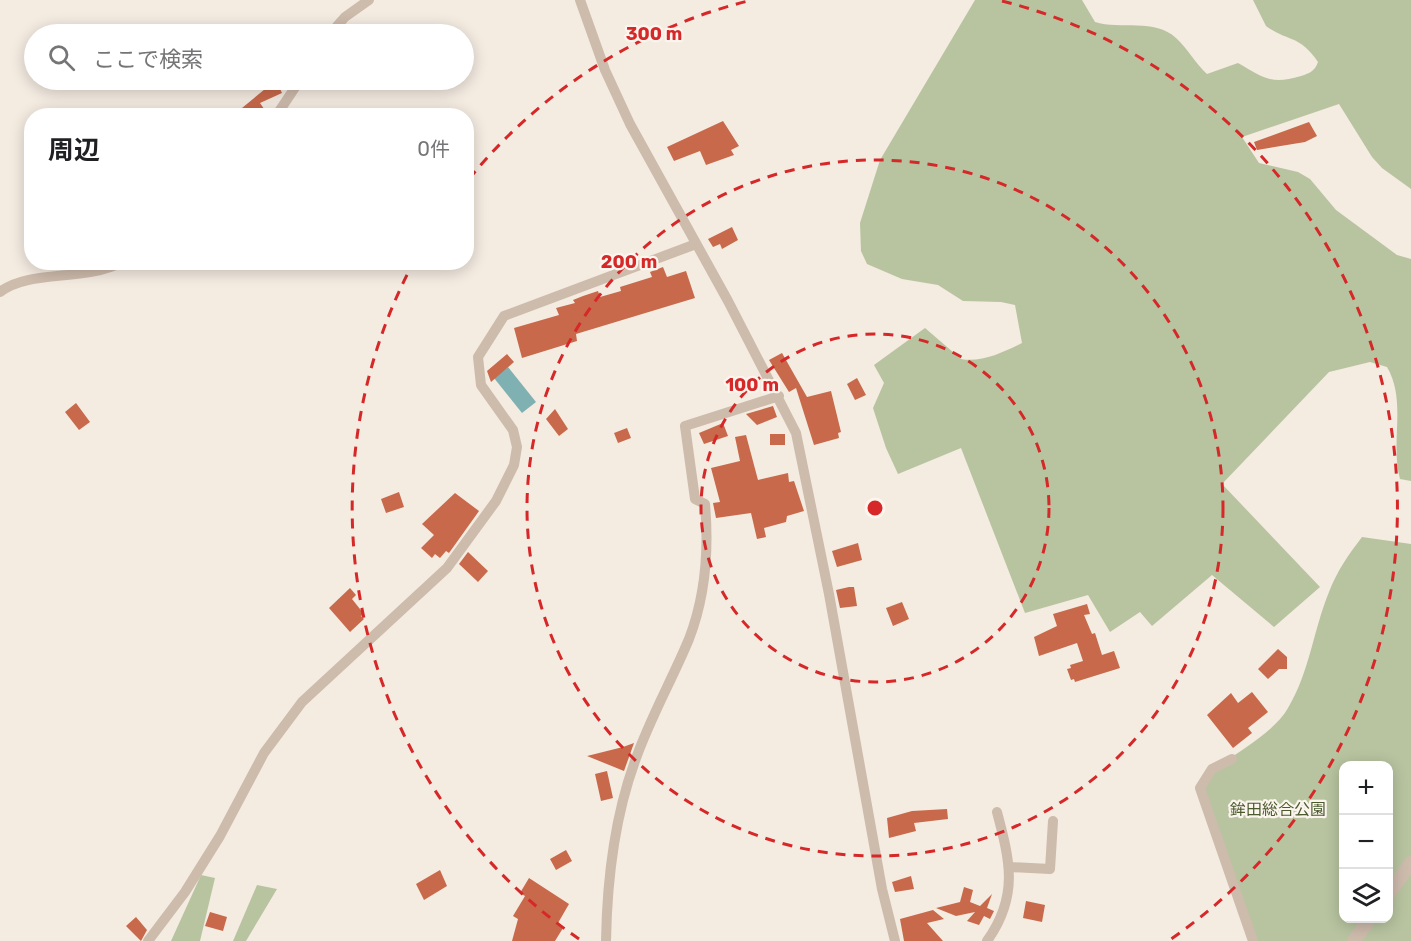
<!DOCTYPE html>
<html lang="ja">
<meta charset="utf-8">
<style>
body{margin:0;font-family:Rubik,"Noto Sans JP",sans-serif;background:#f2f2f2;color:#202124}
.controls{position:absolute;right:18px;bottom:18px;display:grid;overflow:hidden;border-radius:12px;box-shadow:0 3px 15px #0003}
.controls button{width:54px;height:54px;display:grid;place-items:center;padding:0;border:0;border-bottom:2px solid #e0e0e0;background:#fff;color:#202124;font:30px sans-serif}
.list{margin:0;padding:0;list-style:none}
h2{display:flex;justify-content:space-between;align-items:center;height:78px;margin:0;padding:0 24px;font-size:26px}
h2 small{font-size:20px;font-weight:400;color:#757577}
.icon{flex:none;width:33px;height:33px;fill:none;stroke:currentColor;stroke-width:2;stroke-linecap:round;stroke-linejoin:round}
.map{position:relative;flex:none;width:1411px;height:941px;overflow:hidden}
.search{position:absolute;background:#fff;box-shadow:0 3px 15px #0003;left:24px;top:24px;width:450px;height:66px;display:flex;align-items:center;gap:15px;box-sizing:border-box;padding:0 21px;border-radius:33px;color:#757577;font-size:22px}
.panel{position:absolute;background:#fff;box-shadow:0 3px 15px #0003;left:24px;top:108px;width:450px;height:162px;border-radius:24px}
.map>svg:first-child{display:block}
</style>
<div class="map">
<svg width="1411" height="941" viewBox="0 0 1411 941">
<rect width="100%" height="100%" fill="#f4ebe1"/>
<!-- green -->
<path fill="#b8c4a0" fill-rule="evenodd" d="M 975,0 L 1082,0 L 1095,22 C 1120,30 1155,18 1176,38 C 1188,49 1195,63 1207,74 L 1238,63 C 1264,78 1271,85 1301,76 C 1310,73 1315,71 1318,62 C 1299,34 1287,42 1266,26 L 1253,0 L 1411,0 L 1411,189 L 1382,168 L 1372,157 L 1339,104 L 1242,137 L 1259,163 L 1298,172 L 1310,179 L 1336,210 L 1397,255 L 1411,259 L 1411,481 L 1400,479 C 1390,442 1407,401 1387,367 L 1370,362 L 1329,372 L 1222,484 L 1320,587 L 1274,627 L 1212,575 L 1152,626 L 1140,612 L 1110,632 L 1088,595 L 1025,613 L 961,448 L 898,474 L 886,448 L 873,408 L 884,383 L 874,365 L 925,328 L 961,359 C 981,363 1004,352 1022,343 L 1015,305 L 1001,302 L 963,301 L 938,285 L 902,279 L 867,264 L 861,251 L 860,223 L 880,160 Z
M 1362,537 L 1411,544 L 1411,941 L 1253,941 L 1200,788 C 1216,759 1269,741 1288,708 C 1310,671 1313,631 1329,592 C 1337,571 1349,554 1362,537 ZM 1344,766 L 1388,766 L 1388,918 L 1344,918 Z
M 201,875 L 215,878 L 200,941 L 171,941 Z
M 257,885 L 277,889 L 246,941 L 233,941 Z"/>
<!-- water -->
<path fill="#7fb0b2" d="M 508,367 L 536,402 L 522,413 L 494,378 Z"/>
<!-- building -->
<path fill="#c8694b" d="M 276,80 L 282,93 L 260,103 L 269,116 L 254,116 L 248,108 L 243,110 L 242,108 Z
M 723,121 L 739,146 L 731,150 L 734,155 L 706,165 L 700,151 L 674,161 L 667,147 Z
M 1309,122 L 1317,136 L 1305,142 L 1257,150 L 1254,142 Z
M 732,227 L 738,240 L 722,249 L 720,244 L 713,247 L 708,239 Z
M 663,267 L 667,277 L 686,271 L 695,298 L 576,334 L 577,341 L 522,358 L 514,328 L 559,315 L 556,308 L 575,303 L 573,300 L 583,296 L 598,291 L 600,297 L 621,291 L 620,287 L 652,277 L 650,272 Z
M 782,353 L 807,397 L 831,391 L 841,432 L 838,433 L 839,438 L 814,445 L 796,388 L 789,392 L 769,360 Z
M 507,354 L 514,362 L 491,382 L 487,371 Z
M 857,378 L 866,395 L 855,400 L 847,384 Z
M 76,403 L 90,422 L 79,430 L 65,412 Z
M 773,406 L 777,417 L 757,425 L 746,414 Z
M 555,409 L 568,429 L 559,436 L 546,419 Z
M 723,423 L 728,436 L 704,444 L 699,433 Z
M 627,428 L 631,438 L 618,443 L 614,433 Z
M 770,434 L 785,434 L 785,445 L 770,445 Z
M 746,435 L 758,480 L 788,473 L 789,482 L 794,481 L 804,511 L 787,516 L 786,522 L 764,528 L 766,537 L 757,539 L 751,513 L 716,518 L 713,503 L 720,502 L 711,468 L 740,461 L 735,437 Z
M 399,492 L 404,507 L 386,513 L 381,499 Z
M 455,493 L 479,511 L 449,553 L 446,551 L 440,558 L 435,554 L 432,558 L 421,548 L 434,535 L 422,524 Z
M 858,543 L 862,560 L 837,567 L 832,551 Z
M 468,552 L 488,571 L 478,582 L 459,564 Z
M 849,587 L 854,587 L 857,606 L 840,608 L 836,590 Z
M 350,588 L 356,595 L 352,599 L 364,614 L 361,616 L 364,619 L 350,632 L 329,608 Z
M 902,602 L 909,619 L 893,626 L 886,608 Z
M 1087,604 L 1090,614 L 1084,615 L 1092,634 L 1095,633 L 1102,655 L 1114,651 L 1120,668 L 1075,682 L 1074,679 L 1071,680 L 1067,669 L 1071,668 L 1070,665 L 1083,661 L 1077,643 L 1039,656 L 1034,637 L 1057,626 L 1053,614 Z
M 1278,649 L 1287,657 L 1287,669 L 1279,669 L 1268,679 L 1258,669 Z
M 1252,692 L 1268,712 L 1248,728 L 1252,733 L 1233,748 L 1207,715 L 1231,693 L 1238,703 Z
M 634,743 L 624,771 L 587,756 L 623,747 Z
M 607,771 L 613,798 L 601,801 L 595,774 Z
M 947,809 L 948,819 L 914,823 L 916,831 L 889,838 L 887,818 L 912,811 Z
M 566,850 L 572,861 L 556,870 L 550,859 Z
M 440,870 L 447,886 L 424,900 L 416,884 Z
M 911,876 L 914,889 L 895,892 L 892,882 Z
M 529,878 L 569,904 L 558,923 L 563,928 L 555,941 L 512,941 L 518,919 L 513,916 L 525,896 L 520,893 Z
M 964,887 L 973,890 L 970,902 L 980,906 L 992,894 L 987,908 L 994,911 L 990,919 L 984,916 L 979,925 L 967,921 L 975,912 L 956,916 L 936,908 L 960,902 Z
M 1026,901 L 1045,905 L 1042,922 L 1023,918 Z
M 933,910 L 944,919 L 927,923 L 943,941 L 904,941 L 900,919 Z
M 210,912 L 227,917 L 223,931 L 205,926 Z
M 136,917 L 147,930 L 141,941 L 126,926 Z"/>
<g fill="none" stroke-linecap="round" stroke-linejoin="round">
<!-- minor -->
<path stroke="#cdbbac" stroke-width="10" d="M 580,0 L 605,70 L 630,124 L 728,301 L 796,433 L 829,594 L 882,889 L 895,941
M 330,34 L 345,17 L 369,0
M 276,116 L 300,80
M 0,292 C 30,269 84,282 122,262
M 1232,759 L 1212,769 L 1200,788 L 1253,941
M 1010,867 L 1050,869 L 1053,821
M 148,941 L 185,892 L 220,836 L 264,753 L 302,702 L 447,568 L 496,501 L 514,465 L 517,447 L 513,430 L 481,385 L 478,357 L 504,316 L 696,244
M 606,941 C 607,882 615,816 635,761 C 650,718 672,680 689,639 C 706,595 709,550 705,504 L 695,499 L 685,426 L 779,396
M 987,941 C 1019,896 1010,861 997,812"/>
<!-- tertiary -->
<path stroke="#cdbbac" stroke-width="14" d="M 1388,894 L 1411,863
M 1354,941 L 1370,918"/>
</g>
<!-- distance rings -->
<g fill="none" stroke="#d62828" stroke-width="3" stroke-dasharray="10 8">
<circle cx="875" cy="508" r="174"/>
<circle cx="875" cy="508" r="348"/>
<path d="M579 939A523 523 0 0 1 411 267M469 179A523 523 0 0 1 748 1M1002 1A523 523 0 0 1 1171 939"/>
</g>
<g text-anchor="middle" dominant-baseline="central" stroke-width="4.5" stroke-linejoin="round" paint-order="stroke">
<!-- park labels -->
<g font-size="16" fill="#4a5a2e" stroke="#fbf5ee">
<text x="1278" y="809">鉾田総合公園</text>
</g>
</g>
<circle cx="875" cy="508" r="9" fill="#d62828" stroke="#fbf5ee" stroke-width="3"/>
<g font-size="18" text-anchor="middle" font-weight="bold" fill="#d62828" stroke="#fbf5ee" stroke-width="4.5" stroke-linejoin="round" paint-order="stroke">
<text x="654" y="40">300 m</text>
<text x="629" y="268">200 m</text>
<text x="752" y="391">100 m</text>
</g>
</svg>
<div class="controls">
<button>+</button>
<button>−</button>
<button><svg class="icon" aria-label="layers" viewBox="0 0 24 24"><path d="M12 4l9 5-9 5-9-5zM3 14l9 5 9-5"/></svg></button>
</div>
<div class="search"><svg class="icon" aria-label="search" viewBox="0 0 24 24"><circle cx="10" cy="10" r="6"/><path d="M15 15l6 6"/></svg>ここで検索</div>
<section class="panel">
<h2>周辺<small>0件</small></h2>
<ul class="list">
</ul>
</section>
</div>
